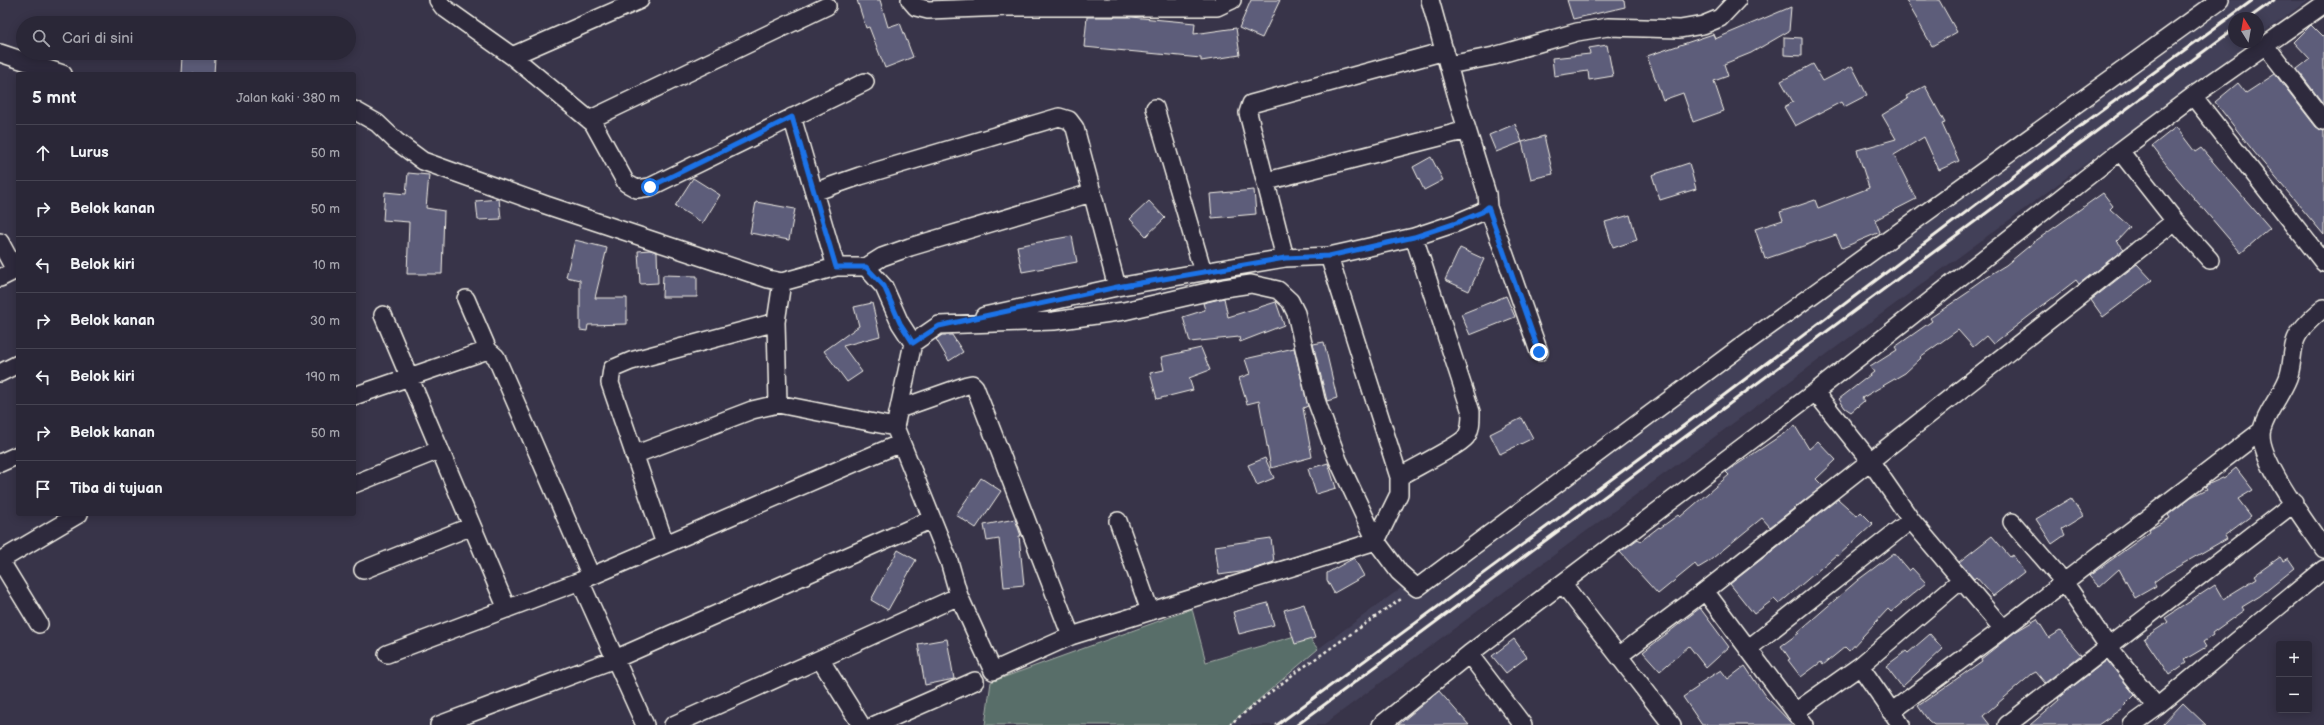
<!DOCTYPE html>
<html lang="id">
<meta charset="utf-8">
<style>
body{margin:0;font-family:"Balsamiq Sans",sans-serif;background:#363342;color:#f1f3f6}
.controls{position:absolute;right:12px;bottom:12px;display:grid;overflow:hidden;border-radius:4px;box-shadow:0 2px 10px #0003}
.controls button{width:36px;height:36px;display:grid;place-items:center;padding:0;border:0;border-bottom:1px solid #464452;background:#2a2737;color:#f1f3f6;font:20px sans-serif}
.compass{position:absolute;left:2228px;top:12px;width:36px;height:36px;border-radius:50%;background:#2a2737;box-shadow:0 2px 10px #0003;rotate:349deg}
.stop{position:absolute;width:12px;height:12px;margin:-9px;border:3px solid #1a73e8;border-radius:50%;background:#fff}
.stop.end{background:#1a73e8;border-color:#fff;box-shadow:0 1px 4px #0008}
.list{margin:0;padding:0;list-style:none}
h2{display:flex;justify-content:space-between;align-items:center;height:52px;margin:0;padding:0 16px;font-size:17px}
h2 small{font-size:13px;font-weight:400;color:#a5a5ad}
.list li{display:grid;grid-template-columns:26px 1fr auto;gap:12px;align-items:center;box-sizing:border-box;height:56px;padding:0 16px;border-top:1px solid #464452}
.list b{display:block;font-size:15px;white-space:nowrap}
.list em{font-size:13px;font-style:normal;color:#a5a5ad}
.icon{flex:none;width:22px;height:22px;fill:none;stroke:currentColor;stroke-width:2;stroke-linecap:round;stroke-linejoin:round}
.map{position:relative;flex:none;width:2324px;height:725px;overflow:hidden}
.search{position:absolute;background:#2a2737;box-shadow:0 2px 10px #0003;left:16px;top:16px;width:340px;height:44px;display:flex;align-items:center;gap:10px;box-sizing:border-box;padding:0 14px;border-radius:22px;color:#a5a5ad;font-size:15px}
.panel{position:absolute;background:#2a2737;box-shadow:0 2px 10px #0003;left:16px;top:72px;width:340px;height:444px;border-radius:4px}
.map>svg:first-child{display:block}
</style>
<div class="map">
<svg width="2324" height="725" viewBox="0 0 2324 725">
<rect width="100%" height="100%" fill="#383449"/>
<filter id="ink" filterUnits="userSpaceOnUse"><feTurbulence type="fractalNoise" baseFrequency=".025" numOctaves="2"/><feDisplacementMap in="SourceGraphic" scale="8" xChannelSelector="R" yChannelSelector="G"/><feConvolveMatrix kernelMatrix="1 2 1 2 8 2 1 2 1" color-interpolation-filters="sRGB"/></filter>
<g filter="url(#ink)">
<!-- built -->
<path fill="#434058" d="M 2202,0 L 2308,0 L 2258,37 L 2258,18 L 2234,18 L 2234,42 L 2251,42 L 1323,725 L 1229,725 L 1318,649 Z"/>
<!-- green -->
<path fill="#586e69" stroke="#a6b0a8" d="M 1192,609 L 1206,662 L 1305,633 L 1318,649 L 1229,725 L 985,725 L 991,682 Z"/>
<!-- building -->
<path fill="#5d5d7a" stroke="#f4f1e8" d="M 857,0 L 880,0 L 888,27 L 900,23 L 913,57 L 885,68 L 869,27 L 866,28 Z
M 1251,0 L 1280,0 L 1262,38 L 1239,28 Z
M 1567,0 L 1624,0 L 1625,7 L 1573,19 Z
M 1906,0 L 1939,0 L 1957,32 L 1932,46 Z
M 1791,7 L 1789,31 L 1751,53 L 1724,64 L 1728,76 L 1714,81 L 1724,111 L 1693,122 L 1683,93 L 1663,100 L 1647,56 L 1713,34 L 1715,39 Z
M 1087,17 L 1131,17 L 1195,23 L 1194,34 L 1236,28 L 1240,55 L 1201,61 L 1201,58 L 1084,47 Z
M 2311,25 L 2324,38 L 2324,105 L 2297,69 L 2310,59 L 2294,42 Z
M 1784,37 L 1802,38 L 1802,56 L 1784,55 Z
M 1607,45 L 1613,76 L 1589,80 L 1588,71 L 1554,76 L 1552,58 L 1590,54 L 1589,48 Z
M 182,56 L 215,58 L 214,74 L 181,74 Z
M 1813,64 L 1823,81 L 1852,66 L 1867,95 L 1844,107 L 1841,102 L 1795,126 L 1784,107 L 1793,102 L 1781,81 Z
M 2275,74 L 2316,127 L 2324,131 L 2324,235 L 2254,152 L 2215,102 L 2238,83 L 2246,93 Z
M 1925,86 L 1945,123 L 1942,124 L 1959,161 L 1939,170 L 1924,137 L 1894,155 L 1916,199 L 1875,220 L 1880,232 L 1842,248 L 1836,235 L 1765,259 L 1755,229 L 1783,220 L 1780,212 L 1815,200 L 1818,208 L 1869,188 L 1857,150 L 1896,139 L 1882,115 L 1908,99 L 1906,96 Z
M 1515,124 L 1522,142 L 1496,152 L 1489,135 Z
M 2176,127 L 2195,152 L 2201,148 L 2270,228 L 2241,253 L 2176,177 L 2152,146 Z
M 1544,136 L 1553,174 L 1531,179 L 1522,142 Z
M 1431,157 L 1443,180 L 1424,190 L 1413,167 Z
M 1689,163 L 1696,189 L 1660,200 L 1652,175 Z
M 408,173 L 429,175 L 426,208 L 444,211 L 442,274 L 407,274 L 409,222 L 383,220 L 385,192 L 406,194 Z
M 693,178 L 720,195 L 703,223 L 675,206 Z
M 1254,190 L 1256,214 L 1212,218 L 1210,194 Z
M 2103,193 L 2113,206 L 2110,209 L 2130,227 L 2117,241 L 2124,249 L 2079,284 L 2076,280 L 1993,344 L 1986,336 L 1973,347 L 1958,330 L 1920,357 L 1921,358 L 1905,373 L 1862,398 L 1864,401 L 1851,412 L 1845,408 L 1839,399 L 1874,372 L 1870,367 L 1897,350 L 1895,347 L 1932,321 L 1930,318 L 1970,291 L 1969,289 L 1986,277 L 2006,265 L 2034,242 Z
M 499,199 L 501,219 L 478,220 L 476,201 Z
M 1149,201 L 1165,218 L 1146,236 L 1130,219 Z
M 756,202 L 795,209 L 789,240 L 750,233 Z
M 1630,215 L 1637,240 L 1613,248 L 1605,222 Z
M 1072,236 L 1077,262 L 1022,272 L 1017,246 Z
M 575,240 L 607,248 L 595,298 L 627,298 L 627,324 L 588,325 L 587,331 L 580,330 L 580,280 L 566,277 Z
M 1460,248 L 1484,259 L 1469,291 L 1445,280 Z
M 650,250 L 657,252 L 658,283 L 640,284 L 638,251 Z
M 2137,264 L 2152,280 L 2103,317 L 2091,300 Z
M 663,275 L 697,276 L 697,297 L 662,297 Z
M 1506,296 L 1515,317 L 1470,335 L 1461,314 Z
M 1224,298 L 1228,317 L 1276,302 L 1284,325 L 1240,342 L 1239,337 L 1190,342 L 1183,317 L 1205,310 L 1203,303 Z
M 872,303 L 880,336 L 843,346 L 862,372 L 847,382 L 824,351 L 859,326 L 854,307 Z
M 942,335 L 952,335 L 963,352 L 949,361 L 936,339 Z
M 1324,342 L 1337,398 L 1327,401 L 1313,344 Z
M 1201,348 L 1210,370 L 1189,378 L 1193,390 L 1157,399 L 1150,373 L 1164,370 L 1161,357 Z
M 1294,348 L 1308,406 L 1303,408 L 1312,457 L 1271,468 L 1259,401 L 1247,404 L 1239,378 L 1250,374 L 1245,359 Z
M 1522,418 L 1533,438 L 1500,454 L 1490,434 Z
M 1795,426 L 1809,449 L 1818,441 L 1836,460 L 1816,479 L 1823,486 L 1770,527 L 1762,518 L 1708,562 L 1698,568 L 1695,564 L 1658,594 L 1620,552 L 1638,539 L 1641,541 L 1659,527 L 1660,528 L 1678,515 L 1680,517 L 1729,475 L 1726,472 Z
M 1265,458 L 1274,478 L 1257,485 L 1248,465 Z
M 1328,463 L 1336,488 L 1316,494 L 1308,469 Z
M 2236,468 L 2253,490 L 2238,499 L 2251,516 L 2224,536 L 2226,539 L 2165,574 L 2154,582 L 2156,586 L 2135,598 L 2119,569 L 2099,587 L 2089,576 L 2150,532 L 2149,530 L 2170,518 L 2168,515 L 2191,497 L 2207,489 L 2205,486 L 2209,484 L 2225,477 Z
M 981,478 L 1001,491 L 976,528 L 956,515 Z
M 2071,498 L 2083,516 L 2062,529 L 2065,535 L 2052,544 L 2036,519 Z
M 1838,499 L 1857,516 L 1861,512 L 1873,524 L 1838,556 L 1836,555 L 1779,604 L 1774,599 L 1754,614 L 1730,584 Z
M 1015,519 L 1021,536 L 1019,536 L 1024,585 L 1004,587 L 999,539 L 987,541 L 984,525 Z
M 1992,536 L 2010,557 L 2013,555 L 2024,572 L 1993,596 L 1976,577 L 1974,579 L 1959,562 Z
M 1271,538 L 1274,562 L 1247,571 L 1219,575 L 1215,546 Z
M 898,550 L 916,560 L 888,610 L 871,600 Z
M 1894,553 L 1909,571 L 1912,568 L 1926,583 L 1891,612 L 1888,609 L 1849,651 L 1845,647 L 1823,665 L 1821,662 L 1801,677 L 1788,660 L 1790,659 L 1781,646 L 1799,633 L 1798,632 L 1858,580 Z
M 2280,557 L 2283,561 L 2288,558 L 2295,568 L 2260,596 L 2242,607 L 2244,610 L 2212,633 L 2213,635 L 2203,642 L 2206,647 L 2184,660 L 2186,663 L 2169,675 L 2144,638 L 2168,622 L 2165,618 L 2215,585 L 2223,599 L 2257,578 L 2255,575 Z
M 1354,558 L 1364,576 L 1334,593 L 1327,580 L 1327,573 Z
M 1268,603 L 1274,625 L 1239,634 L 1233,612 Z
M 1304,604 L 1315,638 L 1295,644 L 1284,610 Z
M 1700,608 L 1729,647 L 1706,668 L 1689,646 L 1660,671 L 1643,652 Z
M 2037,619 L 2049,638 L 2060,631 L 2081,655 L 2045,683 L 2036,672 L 2032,674 L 1983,716 L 1990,725 L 1934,725 L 1928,720 L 1918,706 L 1982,661 L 1981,659 L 2015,632 Z
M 1930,634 L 1943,649 L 1902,687 L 1886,666 L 1906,651 L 1908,653 Z
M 947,639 L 954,679 L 925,685 L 918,644 Z
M 1514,639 L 1527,657 L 1506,673 L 1492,656 Z
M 2107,660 L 2135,695 L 2121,709 L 2098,725 L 2030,725 L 2059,700 L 2058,698 Z
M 1745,666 L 1765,696 L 1793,725 L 1702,725 L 1683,697 L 1698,687 L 1697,685 L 1721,670 L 1728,679 Z
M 1439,691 L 1469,725 L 1398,725 L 1404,720 Z
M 2183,703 L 2206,725 L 2162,725 Z"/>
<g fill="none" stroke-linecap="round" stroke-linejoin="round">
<defs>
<path id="street" d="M 438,0 L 443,7 L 512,56 L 593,123 L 626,183 L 637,189 L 650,187 L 865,82
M 910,0 L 916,7 L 928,10 L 1008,7 L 1217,7 L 1232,0
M 1430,0 L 1457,97 L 1487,194 L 1488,207 L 1539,352
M 2266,46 L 2324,121
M 0,53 L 63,74
M 512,56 L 640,0
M 1449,65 L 1494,56 L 1577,32 L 1608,27 L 1680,29 L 1703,25 L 1720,18 L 1737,0
M 2193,96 L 2324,263
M 1155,108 L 1203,272
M 354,110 L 377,123 L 396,141 L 423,161 L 546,205 L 768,279 L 782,282 L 836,267 L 866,267 L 884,287 L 900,323 L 913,343 L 939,325 L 1054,321 L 1124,311 L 1224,288 L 1251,284 L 1278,290 L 1290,301 L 1296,313 L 1316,400 L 1338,460 L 1376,541 L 1399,572 L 1417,588 L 1743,345 L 2220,0
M 792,117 L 814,192
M 589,120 L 827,6
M 2120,151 L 2175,221 L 2210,260
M 1267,181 L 1467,130
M 0,242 L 15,270
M 1285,258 L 1248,113 L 1251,104 L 1445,51
M 836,267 L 814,192 L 860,176 L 1059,117 L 1069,120 L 1075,128 L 1117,287
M 866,267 L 882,257 L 910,247 L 1091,193
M 0,278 L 18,269
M 466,299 L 488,350
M 2324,308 C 2314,316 2301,327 2296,339 C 2291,351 2293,365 2288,378 C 2281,396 2267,411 2262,429 C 2254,455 2309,526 2324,549
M 383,315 L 507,609
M 984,316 L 1117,287 L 1203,272 L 1285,258 L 1329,256 L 1414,237 L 1456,223 L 1482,212 L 1488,207
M 913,343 L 895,427 L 949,561 L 959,596 L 993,671 L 1071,636 L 1376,541 L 1399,494 L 1399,477 L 1329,256
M 0,373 L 18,364
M 1815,392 L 1871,462 L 1911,520 L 2003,629
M 354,396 L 488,350 L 496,357 L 591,576
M 778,404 L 776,322 L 782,282
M 899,409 L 967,385 L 972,384 L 975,387 L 1071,636
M 634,455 L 752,410 L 778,404 L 895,427
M 0,463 L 18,455
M 1399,477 C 1412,469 1459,446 1466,437 C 1471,430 1471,420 1471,412 L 1414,237
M 354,484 L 439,450
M 1118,521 L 1150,611
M 2012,522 L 2064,582 L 2108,646 L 2157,707
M 665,544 L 610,383 L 612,369 L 631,361 L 776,322
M 0,560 L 39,624
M 1,560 L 79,514
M 363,570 L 472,526
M 580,581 L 645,725
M 1563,584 L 1672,725
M 1705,591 L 1805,725
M 1749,648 L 1911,520
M 387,654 L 580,581 L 901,443
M 1469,654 L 1523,725
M 1620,655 L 1705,591 L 2175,221
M 1860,666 L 1901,725
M 1795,712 L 1860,666 L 1961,580
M 1891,712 L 2003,629 L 2261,431
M 439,725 L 615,659 L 932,519
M 673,725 L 820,659
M 861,725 L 820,659 L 959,596
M 875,725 L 975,681
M 1381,725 L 1469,654 L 1815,392 L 2120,151 L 2193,96 L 2324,4
M 2007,725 L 2294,503
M 2132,725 L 2157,707 L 2324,569"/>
</defs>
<!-- street casing -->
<use href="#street" stroke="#f4f1e8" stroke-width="20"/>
<!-- path -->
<path stroke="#f4f1e8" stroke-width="2.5" stroke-dasharray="3 3" stroke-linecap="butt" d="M 1229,725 L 1295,673 L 1401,599"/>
<!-- street -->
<use href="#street" stroke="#2f2a3d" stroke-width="17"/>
<!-- rail -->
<path stroke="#f4f1e8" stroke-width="3" d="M 2249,18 L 2274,0
M 1277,725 L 1666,439 L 2060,141 L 2253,0
M 1297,725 L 2234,29"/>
</g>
</g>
<g fill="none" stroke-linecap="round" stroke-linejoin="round" filter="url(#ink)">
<!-- route -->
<path stroke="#1a73e8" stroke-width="5" d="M 650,187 L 792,117 L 836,267 L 866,267 L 884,286 L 900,323 L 913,343 L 939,326 L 1117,287 L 1285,258 L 1329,256 L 1414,237 L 1456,223 L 1482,212 L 1488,207 L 1539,352"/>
</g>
</svg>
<div class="controls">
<button>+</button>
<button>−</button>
</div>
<svg class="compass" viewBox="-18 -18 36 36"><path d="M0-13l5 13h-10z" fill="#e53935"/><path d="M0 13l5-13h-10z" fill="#a5a5ad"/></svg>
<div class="stop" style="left:650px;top:187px"></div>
<div class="stop end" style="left:1539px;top:352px"></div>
<div class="search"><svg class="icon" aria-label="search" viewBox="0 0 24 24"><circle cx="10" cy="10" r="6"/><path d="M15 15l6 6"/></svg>Cari di sini</div>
<section class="panel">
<h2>5 mnt<small>Jalan kaki · 380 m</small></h2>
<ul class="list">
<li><svg class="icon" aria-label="ahead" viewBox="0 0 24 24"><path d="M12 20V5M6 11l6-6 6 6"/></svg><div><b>Lurus</b></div><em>50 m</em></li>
<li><svg class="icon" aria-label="right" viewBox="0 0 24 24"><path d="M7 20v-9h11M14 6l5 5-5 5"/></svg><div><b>Belok kanan</b></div><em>50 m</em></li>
<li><svg class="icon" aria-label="left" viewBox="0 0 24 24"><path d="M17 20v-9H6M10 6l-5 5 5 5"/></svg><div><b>Belok kiri</b></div><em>10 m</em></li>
<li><svg class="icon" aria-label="right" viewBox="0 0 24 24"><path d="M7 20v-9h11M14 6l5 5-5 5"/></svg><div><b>Belok kanan</b></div><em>30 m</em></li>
<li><svg class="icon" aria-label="left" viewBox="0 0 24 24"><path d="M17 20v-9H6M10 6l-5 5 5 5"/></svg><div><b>Belok kiri</b></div><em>190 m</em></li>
<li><svg class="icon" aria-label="right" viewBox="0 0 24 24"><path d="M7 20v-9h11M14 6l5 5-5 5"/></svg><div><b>Belok kanan</b></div><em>50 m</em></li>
<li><svg class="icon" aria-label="arrive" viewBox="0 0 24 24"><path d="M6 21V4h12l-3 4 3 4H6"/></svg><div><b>Tiba di tujuan</b></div></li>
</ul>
</section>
</div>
